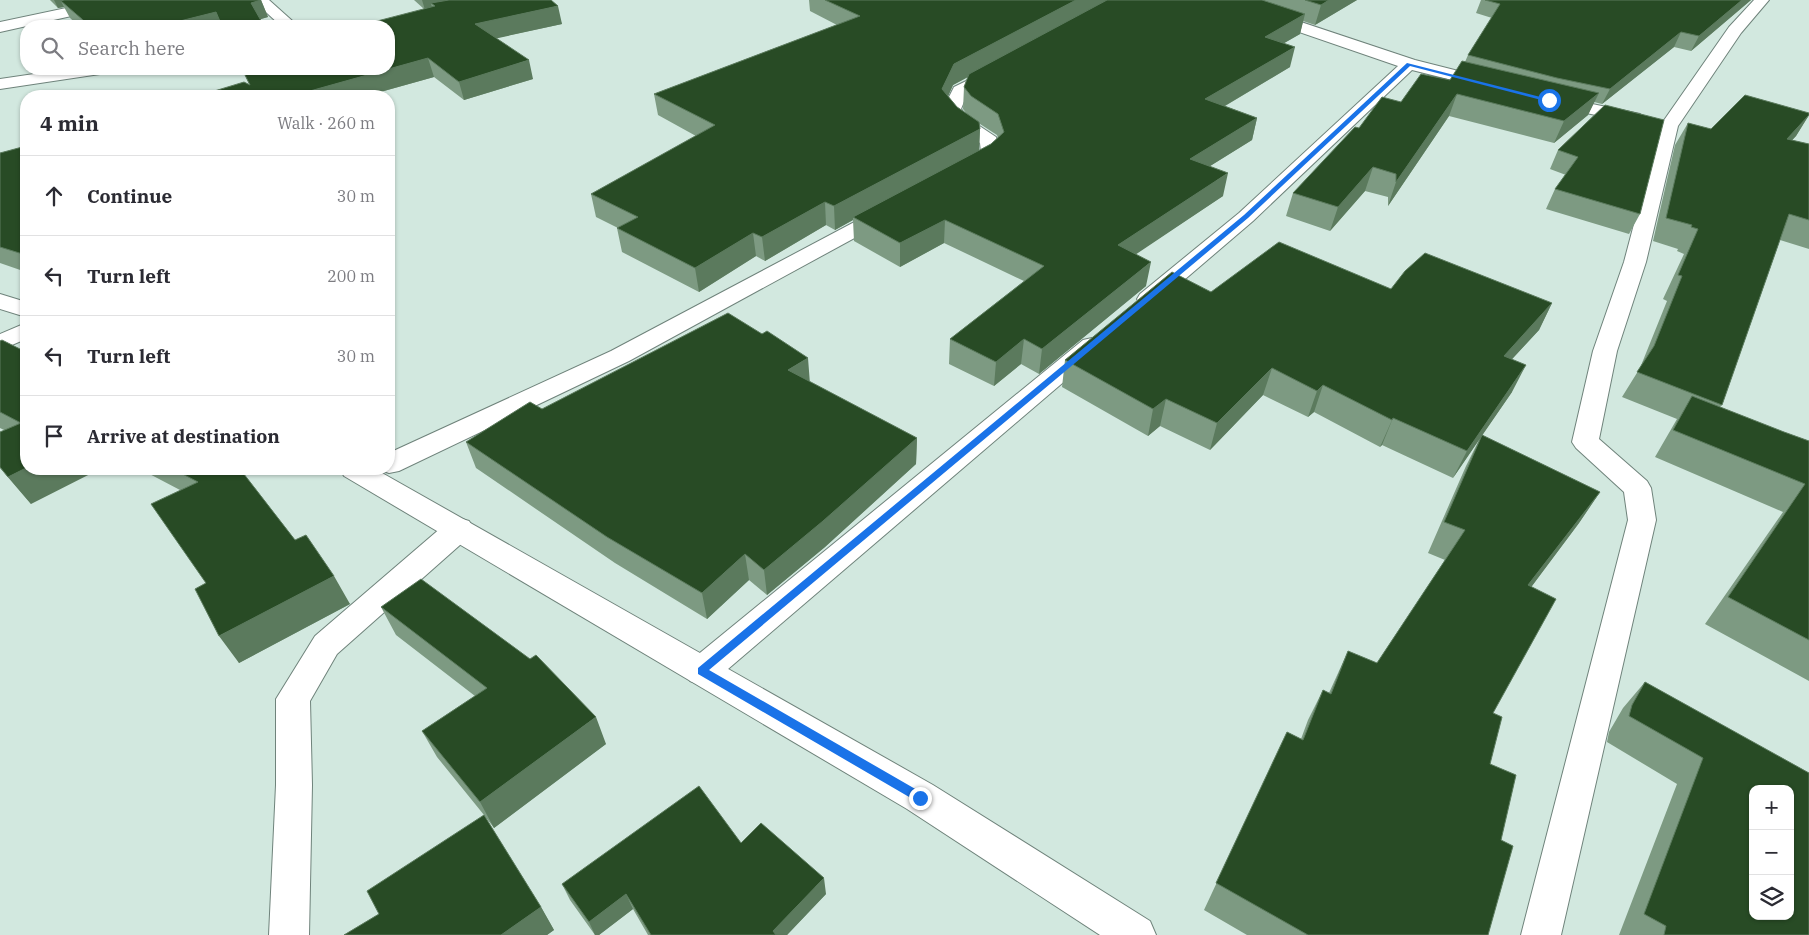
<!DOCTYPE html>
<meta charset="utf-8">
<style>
body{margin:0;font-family:"IBM Plex Serif",serif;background:#f2f2f3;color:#2b2b33}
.controls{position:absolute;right:15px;bottom:15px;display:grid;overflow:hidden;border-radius:10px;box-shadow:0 1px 4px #0004}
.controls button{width:45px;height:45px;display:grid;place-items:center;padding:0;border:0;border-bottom:1px solid #e1e1e2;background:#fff;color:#2b2b33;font:25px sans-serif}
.stop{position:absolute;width:15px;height:15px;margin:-11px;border:4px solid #1a73e8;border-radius:50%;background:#fff}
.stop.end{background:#1a73e8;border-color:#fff;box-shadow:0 1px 5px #0008}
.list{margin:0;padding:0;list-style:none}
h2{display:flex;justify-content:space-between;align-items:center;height:65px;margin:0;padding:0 20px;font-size:21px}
h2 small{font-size:16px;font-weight:400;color:#7c7c81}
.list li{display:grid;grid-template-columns:32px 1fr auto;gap:15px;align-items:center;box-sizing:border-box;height:80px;padding:0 20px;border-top:1px solid #e1e1e2}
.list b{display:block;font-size:19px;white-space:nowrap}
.list em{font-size:16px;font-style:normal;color:#7c7c81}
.icon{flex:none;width:28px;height:28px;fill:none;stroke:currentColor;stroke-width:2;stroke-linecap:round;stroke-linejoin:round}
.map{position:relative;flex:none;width:1809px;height:935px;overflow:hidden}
.search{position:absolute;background:#fff;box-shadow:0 1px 4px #0004;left:20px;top:20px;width:375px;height:55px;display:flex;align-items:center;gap:12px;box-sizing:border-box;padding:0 18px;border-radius:20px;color:#7c7c81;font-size:19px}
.panel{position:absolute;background:#fff;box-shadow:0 1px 4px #0004;left:20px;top:90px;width:375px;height:385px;border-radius:20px}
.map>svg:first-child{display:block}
</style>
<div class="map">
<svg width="1809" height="935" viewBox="0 0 1809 935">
<rect width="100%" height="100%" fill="#d2e8df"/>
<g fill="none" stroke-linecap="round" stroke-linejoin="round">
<defs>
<path id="street" d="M 104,0 L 132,0 L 130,3 L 125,4 L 0,32 L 0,22 Z
M 253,0 L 269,0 L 298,26 L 281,26 Z
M 1213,0 L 1235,0 L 1415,60 L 1494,80 L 1497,84 L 1494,88 L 1488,89 L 1412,70 L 1253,221 L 1156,304 L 1148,306 L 1140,304 L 1137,299 L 1140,294 L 1239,213 L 1398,66 L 1215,3 Z
M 1754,0 L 1769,0 L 1741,33 L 1678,126 L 1646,262 L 1617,351 L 1599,439 L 1647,481 L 1651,488 L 1656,520 L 1561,935 L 1521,935 L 1628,520 L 1624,492 L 1576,448 L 1572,442 L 1593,351 L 1624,262 L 1660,126 L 1729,27 Z
M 997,66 L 1003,67 L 1005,71 L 1003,75 L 967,94 L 961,109 L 969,119 L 996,137 L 1001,153 C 992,165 976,177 961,173 L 958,169 L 961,165 L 981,152 L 980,143 L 957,127 L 943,109 L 954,87 Z
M 1554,96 L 1640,114 L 1643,118 L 1640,122 L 1634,123 L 1548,105 L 1545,101 L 1548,97 Z
M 886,207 L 893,209 L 896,213 L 893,217 L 629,361 L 399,471 L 389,473 L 378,469 L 389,469 L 389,453 L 611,351 L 879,209 Z
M 26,323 L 26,339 L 0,350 L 0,334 Z
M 1092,338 L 1101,340 L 1104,345 L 1101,350 L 714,681 L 702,685 L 690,681 L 686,671 L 690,661 L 1083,340 Z
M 459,518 L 469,521 L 474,529 L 469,537 L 337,654 L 310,701 L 312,785 L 309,935 L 269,935 L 276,785 L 276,699 L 315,636 L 449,521 Z"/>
<path id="secondary" d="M 68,69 L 108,69 L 106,73 L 100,74 L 0,89 L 0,79 Z
M 0,294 L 26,302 L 26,317 L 0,309 Z
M 340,469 L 375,469 L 933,785 L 1150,921 L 1156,935 L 1100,935 L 907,809 L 344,476 Z"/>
</defs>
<!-- street casing -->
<use href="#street" stroke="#6f837b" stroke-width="2"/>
<!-- secondary casing -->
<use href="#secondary" stroke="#6f837b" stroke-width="2"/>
<!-- street -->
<use href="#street" fill="#fff" fill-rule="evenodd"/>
<!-- secondary -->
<use href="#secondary" fill="#fff" fill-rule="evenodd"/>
</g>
<!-- wall -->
<path fill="#7d9a82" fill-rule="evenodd" d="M 50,0 L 261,0 L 268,17 L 260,19 L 264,26 L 79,26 L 70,18 L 64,7 L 58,8 Z
M 414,0 L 551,0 L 562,24 L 496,38 L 533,79 L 464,100 L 434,77 L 366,96 L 198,96 L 249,84 L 242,69 L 389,69 L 424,9 Z
M 809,0 L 1357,0 L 1315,25 L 1303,21 L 1300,34 L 1284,43 L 1290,67 L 1225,106 L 1257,118 L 1252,140 L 1210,166 L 1223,196 L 1135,254 L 1146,286 L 1039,374 L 1021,364 L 994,386 L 949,364 L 950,339 L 1024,281 L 944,243 L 900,267 L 854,241 L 853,220 L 835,230 L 826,225 L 765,261 L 756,256 L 699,292 L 622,252 L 617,228 L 618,228 L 596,217 L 591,194 L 696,136 L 658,115 L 654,94 L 837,25 L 810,11 ZM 968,77 L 964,87 L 963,109 L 967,114 L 957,107 L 948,96 L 953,85 ZM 980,124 L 997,135 L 998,138 L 991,144 L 979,151 L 980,129 Z
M 1481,0 L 1751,0 L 1691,51 L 1674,47 L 1602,104 L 1594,102 L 1588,115 L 1554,143 L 1449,116 L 1388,206 L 1388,197 L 1365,191 L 1330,231 L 1286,216 L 1293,193 L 1359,128 L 1401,102 L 1450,80 L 1465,62 L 1468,55 L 1492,18 L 1476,13 Z
M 1605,105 L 1640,214 L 1629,234 L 1546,209 L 1555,189 L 1566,175 L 1550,169 L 1558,150 Z
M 1809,113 L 1809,115 L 1796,136 L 1792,140 L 1809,144 L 1809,249 L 1780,240 L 1722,405 L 1720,407 L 1784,432 L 1809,441 L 1809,681 L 1705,624 L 1783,512 L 1655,457 L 1677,419 L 1622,397 L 1640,368 L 1667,301 L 1663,299 L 1684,254 L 1677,251 L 1678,249 L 1653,241 L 1675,145 L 1688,123 L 1711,129 Z
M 26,146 L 26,272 L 0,263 L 0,153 Z
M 1391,289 L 1552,303 L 1539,330 L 1512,359 L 1512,392 L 1482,435 L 1600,492 L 1579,523 L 1531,587 L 1493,713 L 1490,764 L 1501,840 L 1488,935 L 1247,935 L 1204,910 L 1287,732 L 1301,739 L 1308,720 L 1323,690 L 1329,693 L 1348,651 L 1377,663 L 1445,560 L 1428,553 L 1466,466 L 1480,438 L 1453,478 L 1382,445 L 1380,447 L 1314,412 L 1308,417 L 1263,395 L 1210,450 L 1160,426 L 1148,436 L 1062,387 L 1065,360 L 1211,292 Z
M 0,341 L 26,352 L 31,504 L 0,468 L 4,430 L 0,428 Z
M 810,382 L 917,438 L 916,464 L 825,547 L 767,595 L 749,580 L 707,619 L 615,563 L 476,468 L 466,442 Z
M 140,469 L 240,469 L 295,540 L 350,604 L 239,663 L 206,583 L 180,490 Z
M 381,607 L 606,744 L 494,828 L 484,815 L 541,907 L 554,930 L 547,935 L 344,935 L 379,914 L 484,815 L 437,757 L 422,731 L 475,696 L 396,635 Z
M 1645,682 L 1809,773 L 1809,935 L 1619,935 L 1677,784 L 1607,742 L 1609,732 L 1623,708 Z
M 741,843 L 826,894 L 787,935 L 648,935 L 633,909 L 599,935 L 595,935 L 570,900 L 562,884 Z"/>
<!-- shaded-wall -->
<path fill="#5b7a5d" d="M 54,0 L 95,0 L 61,1 L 64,7 L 58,8 Z
M 261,0 L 268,17 L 258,20 L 251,3 Z
M 422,0 L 482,0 L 431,3 L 432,8 L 425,10 Z
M 1076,0 L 1110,0 L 953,85 L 942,110 L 942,89 L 954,64 Z
M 1329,0 L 1357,0 L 1315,25 L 1321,5 Z
M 1742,0 L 1751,0 L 1691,51 L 1699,36 Z
M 558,6 L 562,24 L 480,42 L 475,24 Z
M 216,12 L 222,26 L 160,26 Z
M 1305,14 L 1300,34 L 1260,57 L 1265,37 Z
M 1681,32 L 1674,47 L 1602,104 L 1610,89 Z
M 1295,47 L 1290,67 L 1201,120 L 1205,99 Z
M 428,58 L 434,77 L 366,96 L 292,96 Z
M 529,60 L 533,79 L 464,100 L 459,82 Z
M 1599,93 L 1588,115 L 1554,143 L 1564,121 Z
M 1457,94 L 1449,116 L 1388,206 L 1396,182 Z
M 1809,115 L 1796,136 L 1773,161 L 1787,139 Z
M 1257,118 L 1252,140 L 1186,181 L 1190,159 Z
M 980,129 L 979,151 L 853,217 L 853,220 L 835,230 L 834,206 Z
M 1373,167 L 1365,191 L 1330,231 L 1338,207 Z
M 1228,173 L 1223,196 L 1114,269 L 1118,245 Z
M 825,202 L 826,225 L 765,261 L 762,237 Z
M 945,220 L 944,243 L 900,267 L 900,243 Z
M 753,233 L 756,256 L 699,292 L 695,268 Z
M 1151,262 L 1146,286 L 1039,374 L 1042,349 Z
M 1552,303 L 1539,330 L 1490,383 L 1504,356 Z
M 1024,339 L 1021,364 L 994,386 L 996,362 Z
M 808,358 L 810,384 L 788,370 Z
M 1526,365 L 1512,392 L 1453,478 L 1467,451 Z
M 1272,368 L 1263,395 L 1210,450 L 1217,423 Z
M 1323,385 L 1314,412 L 1308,417 L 1317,391 Z
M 1166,399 L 1160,426 L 1148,436 L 1153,409 Z
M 1393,418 L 1382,445 L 1380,447 L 1392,420 Z
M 917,438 L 916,464 L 825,547 L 767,595 L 764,570 Z
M 26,468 L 26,469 L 100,469 L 31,504 L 8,477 Z
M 1600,492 L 1579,523 L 1509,617 L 1528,585 Z
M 745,554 L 749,580 L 707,619 L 702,593 Z
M 334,576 L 350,604 L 239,663 L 219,636 Z
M 596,717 L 606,744 L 494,828 L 480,802 Z
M 824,878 L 826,894 L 787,935 L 774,935 L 773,931 Z
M 626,894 L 633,909 L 599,935 L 595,935 L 589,922 Z
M 541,907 L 554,930 L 547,935 L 501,935 Z"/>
<!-- building -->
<path fill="#284b25" stroke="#5b7a5d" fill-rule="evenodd" d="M 64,0 L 261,0 L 251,3 L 264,26 L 222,26 L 216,12 L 160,26 L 90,26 L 61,1 Z
M 449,0 L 551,0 L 558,6 L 475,24 L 529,60 L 459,82 L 428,58 L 292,96 L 198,96 L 244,82 L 250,85 L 242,69 L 389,69 L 389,26 L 358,26 L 435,6 L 431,3 Z
M 825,0 L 1076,0 L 954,64 L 942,89 L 957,107 L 979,122 L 980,129 L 834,206 L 825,202 L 762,237 L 753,233 L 695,268 L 617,228 L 638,217 L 591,194 L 715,125 L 654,94 L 860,16 Z
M 1107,0 L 1262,0 L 1305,14 L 1265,37 L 1295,47 L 1205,99 L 1257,118 L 1190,159 L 1228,173 L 1118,245 L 1151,262 L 1042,349 L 1024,339 L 996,362 L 950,339 L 1044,266 L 945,220 L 900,243 L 853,217 L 991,144 L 1004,132 L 998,114 L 971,96 L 964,87 L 969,74 Z
M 1305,0 L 1329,0 L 1321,5 Z
M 1485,0 L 1742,0 L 1699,36 L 1681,32 L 1610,89 L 1557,78 L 1468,55 L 1500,4 Z
M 1462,61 L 1599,93 L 1564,121 L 1457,94 L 1396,182 L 1396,174 L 1373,167 L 1338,207 L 1293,193 L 1355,127 L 1359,128 L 1382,97 L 1401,102 L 1421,74 L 1450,80 Z
M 1745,95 L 1809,113 L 1809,115 L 1787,139 L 1809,144 L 1809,220 L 1789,214 L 1722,405 L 1637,372 L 1654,346 L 1682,276 L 1678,275 L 1698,229 L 1691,227 L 1692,225 L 1666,218 L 1688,123 L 1711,129 Z
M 1605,105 L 1664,120 L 1640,214 L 1555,189 L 1578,157 L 1558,150 Z
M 26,146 L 26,255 L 0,247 L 0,153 Z
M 1279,242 L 1391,289 L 1405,271 L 1425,253 L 1552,303 L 1504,356 L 1526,365 L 1467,451 L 1393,418 L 1392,420 L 1323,385 L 1317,391 L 1272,368 L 1217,423 L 1166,399 L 1153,409 L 1065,360 L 1172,272 L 1211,292 Z
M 728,313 L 762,334 L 767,331 L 808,358 L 788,370 L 917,438 L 823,521 L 764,570 L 745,554 L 702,593 L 607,537 L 466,442 L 530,402 L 542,409 Z
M 2,340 L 26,352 L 26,468 L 8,477 L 0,467 L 0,432 L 21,423 L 0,412 L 0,341 Z
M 1692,396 L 1784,432 L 1809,441 L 1809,640 L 1728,597 L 1805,484 L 1673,430 Z
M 1482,435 L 1600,492 L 1528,585 L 1556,599 L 1493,713 L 1502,717 L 1490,764 L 1516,775 L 1501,840 L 1513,846 L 1488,935 L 1308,935 L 1216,883 L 1287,732 L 1303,740 L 1323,690 L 1331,694 L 1348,651 L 1377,663 L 1465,530 L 1444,522 Z
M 173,469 L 240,469 L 295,540 L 306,535 L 334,576 L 219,636 L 195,589 L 206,583 L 151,504 L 198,482 Z
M 421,579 L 530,659 L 536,655 L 596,717 L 480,802 L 422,731 L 487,688 L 381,607 Z
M 1645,682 L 1809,773 L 1809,935 L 1664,935 L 1666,926 L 1644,914 L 1703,758 L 1629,716 L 1632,705 ZM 1753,789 L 1790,789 L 1790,916 L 1753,916 Z
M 699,786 L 741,843 L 761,823 L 824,878 L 773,931 L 776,935 L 651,935 L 626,894 L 589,922 L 562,884 Z
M 484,815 L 541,907 L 501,935 L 344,935 L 379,914 L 367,891 Z"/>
<!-- route -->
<path fill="#1a73e8" d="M 1407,63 L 1552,100 L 1549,102 L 1410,66 L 1248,218 L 709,670 L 924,794 L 925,798 L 924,801 L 916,801 L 698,674 L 698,668 L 1244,215 Z"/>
</svg>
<div class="controls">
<button>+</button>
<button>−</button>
<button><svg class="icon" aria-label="layers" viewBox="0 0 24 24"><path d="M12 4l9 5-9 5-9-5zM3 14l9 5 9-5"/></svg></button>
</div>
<div class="stop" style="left:1549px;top:100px"></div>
<div class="stop end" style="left:920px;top:798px"></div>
<div class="search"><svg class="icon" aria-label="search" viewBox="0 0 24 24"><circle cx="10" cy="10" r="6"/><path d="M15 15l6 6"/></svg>Search here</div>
<section class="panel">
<h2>4 min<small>Walk · 260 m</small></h2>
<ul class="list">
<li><svg class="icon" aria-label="ahead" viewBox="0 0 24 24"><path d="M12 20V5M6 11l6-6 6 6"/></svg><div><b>Continue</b></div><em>30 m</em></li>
<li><svg class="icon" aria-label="left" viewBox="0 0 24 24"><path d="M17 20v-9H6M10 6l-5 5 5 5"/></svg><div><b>Turn left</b></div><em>200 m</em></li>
<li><svg class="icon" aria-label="left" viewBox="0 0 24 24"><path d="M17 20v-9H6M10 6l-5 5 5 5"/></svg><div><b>Turn left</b></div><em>30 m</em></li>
<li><svg class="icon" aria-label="arrive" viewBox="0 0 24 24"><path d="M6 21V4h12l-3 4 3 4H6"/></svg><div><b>Arrive at destination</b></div></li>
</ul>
</section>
</div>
